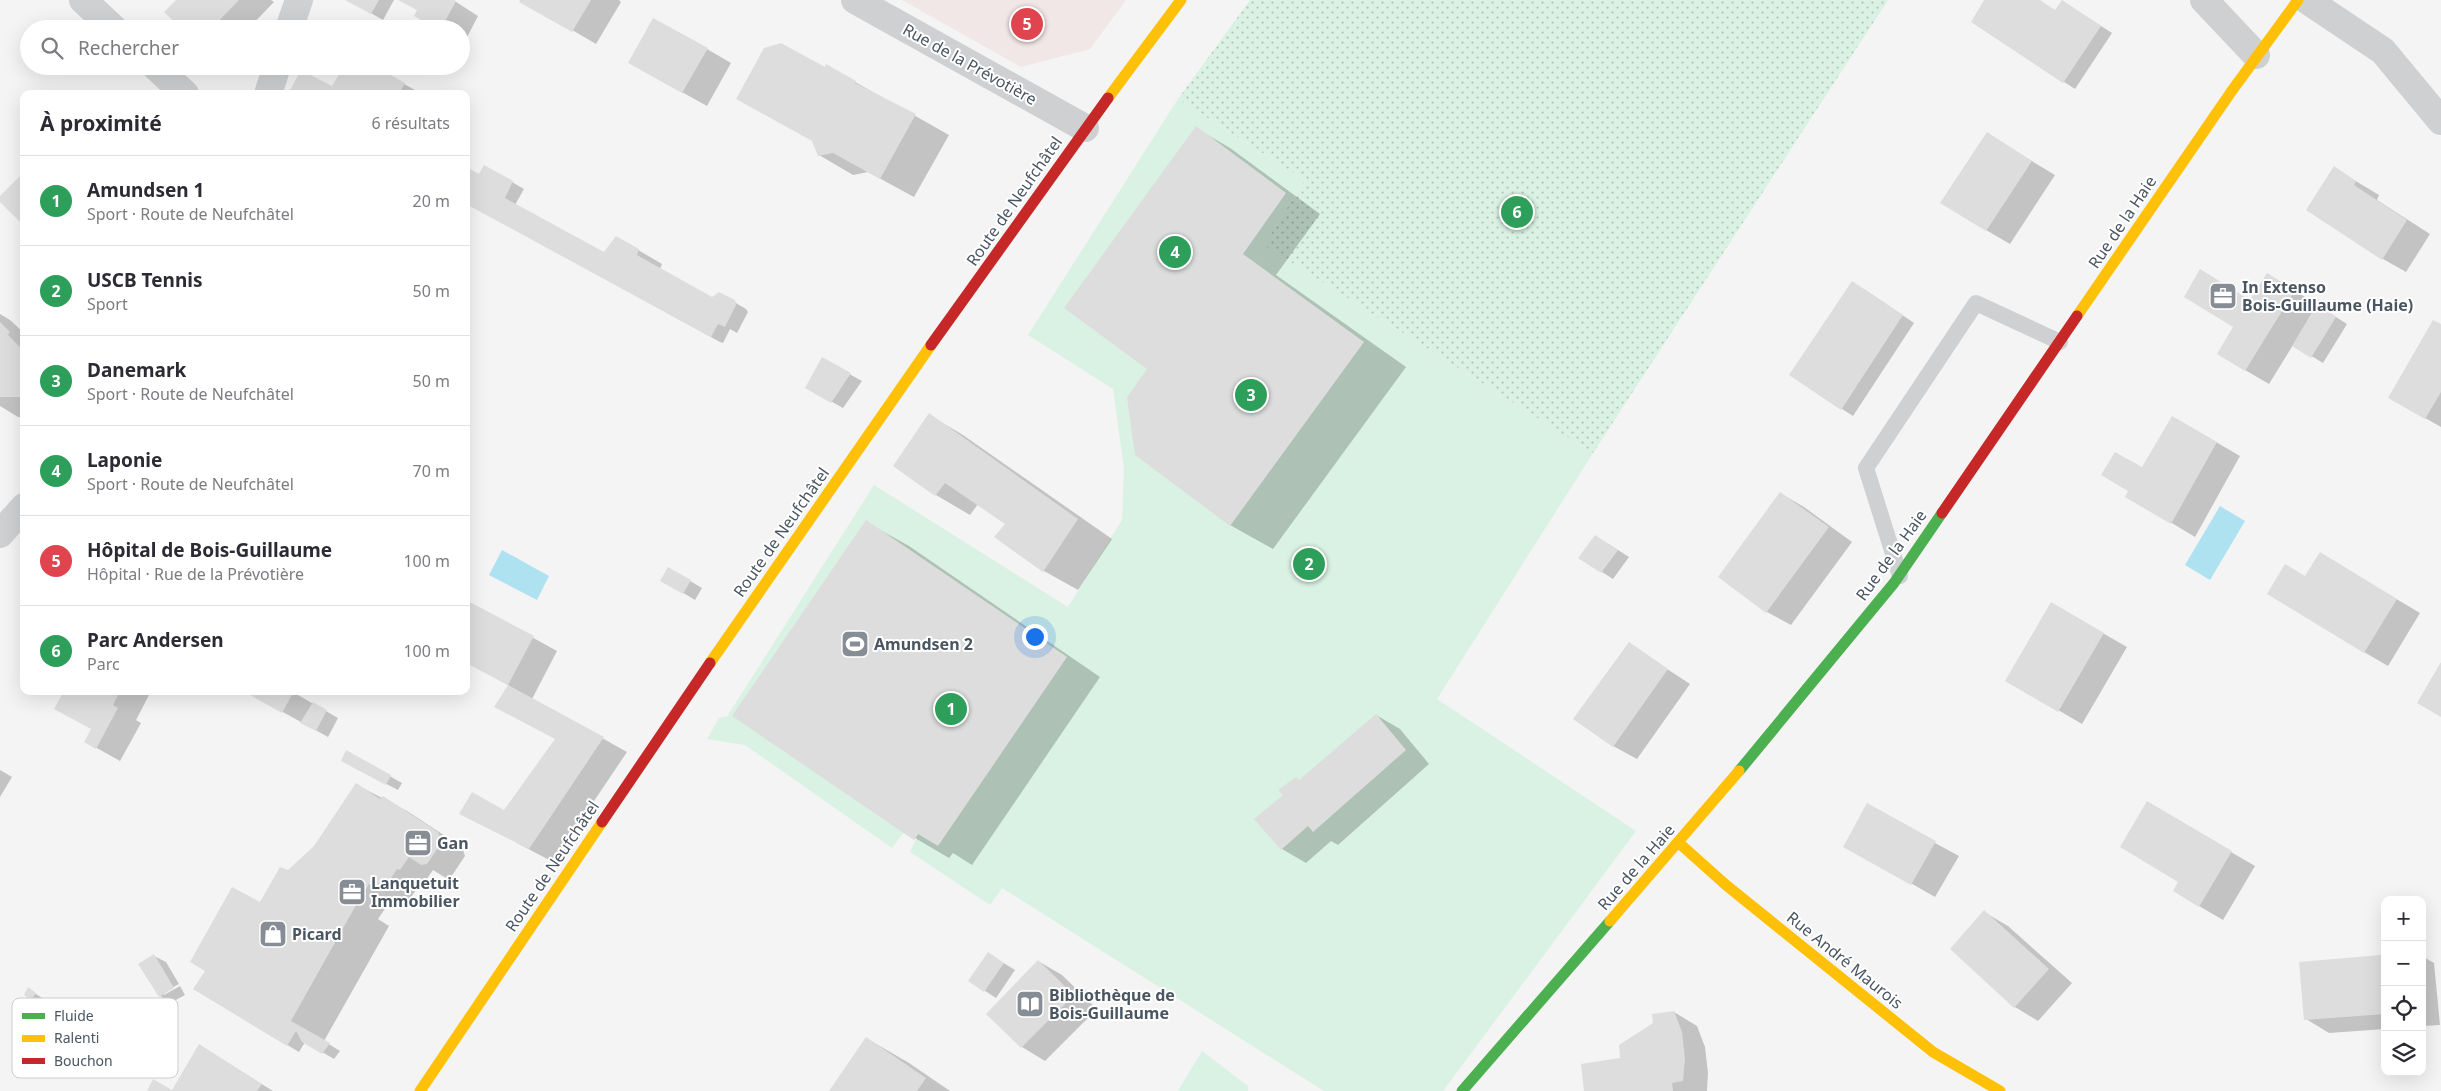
<!DOCTYPE html>
<html lang="fr">
<meta charset="utf-8">
<style>
body{margin:0;font-family:"Noto Sans",sans-serif;background:#f7f7f7;color:#2b2b33}
.controls{position:absolute;right:15px;bottom:15px;display:grid;overflow:hidden;border-radius:10px;box-shadow:0 5px 20px #0002}
.controls button{width:45px;height:45px;display:grid;place-items:center;padding:0;border:0;border-bottom:1px solid #e1e1e2;background:#fff;color:#2b2b33;font:25px sans-serif}
.you{position:absolute;left:1034px;top:636px;width:18px;height:18px;margin:-12px;border:4px solid #fff;border-radius:50%;background:#1a73e8;box-shadow:0 0 0 8px #1a73e833}
.badge{display:grid;place-items:center;width:32px;height:32px;border-radius:50%;background:#868d94;color:#fff;font-size:16px;font-weight:700}
.pin{position:absolute;translate:-50% -50%;border:2px solid #fff;box-shadow:0 1px 5px #0006}
.list{margin:0;padding:0;list-style:none}
h2{display:flex;justify-content:space-between;align-items:center;height:65px;margin:0;padding:0 20px;font-size:21px}
h2 small{font-size:16px;font-weight:400;color:#7c7c81}
.list li{display:grid;grid-template-columns:32px 1fr auto;gap:15px;align-items:center;box-sizing:border-box;height:90px;padding:0 20px;border-top:1px solid #e1e1e2}
.list b{display:block;font-size:19px;white-space:nowrap}
.list p{margin:0;font-size:16px;white-space:nowrap;color:#7c7c81}
.list em{font-size:16px;font-style:normal;color:#7c7c81}
.icon{flex:none;width:28px;height:28px;fill:none;stroke:currentColor;stroke-width:2;stroke-linecap:round;stroke-linejoin:round}
.map{position:relative;flex:none;width:2441px;height:1091px;overflow:hidden}
.search{position:absolute;background:#fff;box-shadow:0 5px 20px #0002;left:20px;top:20px;width:450px;height:55px;display:flex;align-items:center;gap:12px;box-sizing:border-box;padding:0 18px;border-radius:28px;color:#7c7c81;font-size:19px}
.panel{position:absolute;background:#fff;box-shadow:0 5px 20px #0002;left:20px;top:90px;width:450px;height:605px;border-radius:10px}
.map>svg:first-child{display:block}
</style>
<div class="map">
<svg width="2441" height="1091" viewBox="0 0 2441 1091">
<defs>
<pattern id="park-dots" width="8" height="8" patternUnits="userSpaceOnUse" patternTransform="scale(1.25)"><rect width="8" height="8" fill="#d9f2e3"/><path d="M2 2h.1M6 6h.1" fill="none" stroke="#b2c7bb" stroke-width="1.8" stroke-linecap="round"/></pattern>
</defs>
<rect width="100%" height="100%" fill="#f4f4f4"/>
<!-- medical -->
<path fill="#f1e7e6" d="M 902,0 L 1126,0 L 1090,49 L 1021,67 Z"/>
<!-- grass -->
<path fill="#d9f2e3" d="M 1178,99 L 1305,180 L 1264,245 L 1593,453 L 1437,699 L 1636,831 L 1443,1091 L 1324,1091 L 1002,888 L 990,905 L 910,852 L 918,835 L 904,832 L 892,848 L 745,745 L 707,739 L 719,718 L 729,716 L 728,715 L 874,485 L 1068,607 L 1122,520 L 1124,469 L 1113,389 L 1028,335 Z
M 1202,1051 L 1248,1086 L 1248,1091 L 1178,1091 Z"/>
<!-- park -->
<path fill="url(#park-dots)" d="M 1250,0 L 1888,0 L 1593,453 L 1264,245 L 1305,180 L 1178,99 Z"/>
<!-- water -->
<path fill="#aee2f0" d="M 2220,506 L 2245,521 L 2210,580 L 2185,565 Z
M 502,550 L 549,576 L 537,600 L 489,575 Z"/>
<!-- shadow -->
<path fill="#0003" d="M 178,0 L 271,0 L 274,2 L 248,29 L 184,29 Z
M 348,0 L 394,0 L 383,20 Z
M 400,0 L 453,0 L 478,16 L 464,43 L 461,42 L 461,29 L 438,29 L 418,10 Z
M 521,0 L 619,0 L 621,2 L 596,44 Z
M 1986,0 L 2039,0 L 2055,11 L 2073,8 L 2112,33 L 2075,89 L 1972,22 Z
M 707,49 L 731,63 L 707,106 L 653,76 Z
M 372,66 L 422,94 L 290,94 L 333,87 Z
M 825,68 L 855,82 L 949,135 L 914,197 L 868,172 L 853,175 L 819,155 Z
M 1196,128 L 1230,148 L 1320,214 L 1276,275 L 1406,367 L 1273,549 L 1230,525 L 1149,369 Z
M 1987,134 L 2055,175 L 2010,244 L 1986,230 Z
M 484,166 L 524,189 L 515,205 L 604,254 L 616,237 L 662,264 L 660,269 L 713,298 L 719,293 L 746,309 L 748,312 L 737,333 L 730,329 L 723,343 L 720,342 L 519,232 L 479,175 Z
M 2334,168 L 2379,195 L 2377,200 L 2430,234 L 2406,272 L 2383,259 Z
M 2291,288 L 2347,324 L 2323,363 L 2293,345 L 2269,384 L 2245,370 L 2251,301 Z
M 1864,289 L 1914,323 L 1853,416 L 1842,409 Z
M 0,314 L 10,320 L 24,333 L 24,417 L 18,417 L 0,406 Z
M 2441,326 L 2441,427 L 2390,398 Z
M 822,359 L 862,381 L 843,408 L 807,388 Z
M 929,415 L 963,435 L 1112,539 L 1078,590 L 1044,571 L 1007,524 L 978,504 L 970,515 L 936,495 L 894,466 Z
M 2173,417 L 2240,456 L 2195,537 L 2127,496 Z
M 1780,493 L 1804,507 L 1852,542 L 1791,625 L 1767,612 L 1719,577 Z
M 866,522 L 909,546 L 1100,677 L 972,865 L 953,853 L 949,858 L 915,838 Z
M 1607,543 L 1629,557 L 1613,579 L 1602,572 Z
M 668,568 L 702,588 L 695,600 L 662,580 Z
M 2344,568 L 2420,613 L 2388,666 L 2364,652 L 2306,577 Z
M 466,601 L 557,651 L 532,699 L 627,752 L 553,862 L 517,843 L 505,812 L 556,739 L 496,706 L 510,686 L 466,662 Z
M 2052,604 L 2127,647 L 2082,724 L 2007,680 Z
M 1629,644 L 1690,684 L 1637,759 L 1613,746 Z
M 65,691 L 151,691 L 136,720 L 141,723 L 120,761 L 86,742 L 93,729 Z
M 245,691 L 291,691 L 338,718 L 328,737 Z
M 1376,715 L 1400,729 L 1429,764 L 1338,845 L 1331,841 L 1306,863 L 1282,849 L 1284,795 L 1296,778 L 1300,781 Z
M 347,752 L 402,783 L 398,790 L 354,767 Z
M 0,770 L 12,777 L 0,797 Z
M 357,785 L 407,811 L 462,847 L 465,856 L 451,877 L 446,878 L 433,870 L 424,883 L 421,882 L 406,905 L 393,897 L 378,919 L 389,926 L 324,1041 L 340,1051 L 334,1059 L 305,1042 L 299,1052 L 194,989 L 261,904 L 322,889 L 315,847 Z
M 2147,803 L 2255,866 L 2223,920 L 2199,906 Z
M 1935,843 L 1959,856 L 1935,897 L 1867,858 Z
M 1984,912 L 2008,926 L 2072,983 L 2038,1021 L 2015,1007 L 1951,949 Z
M 2385,951 L 2385,1029 L 2329,1033 L 2306,1019 L 2382,957 Z
M 989,954 L 1015,970 L 996,998 L 970,981 Z
M 154,956 L 166,962 L 179,984 L 164,992 L 164,995 L 180,986 L 185,995 L 172,1002 L 160,996 Z
M 2422,956 L 2434,963 L 2440,1025 L 2422,1026 Z
M 1038,961 L 1062,975 L 1097,1009 L 1045,1061 L 1022,1047 L 988,1014 Z
M 28,989 L 47,1001 L 44,1006 L 25,994 Z
M 1674,1012 L 1697,1026 L 1705,1047 L 1708,1073 L 1707,1091 L 1586,1091 Z
M 866,1038 L 909,1063 L 950,1091 L 831,1091 Z
M 223,1060 L 273,1091 L 173,1091 Z"/>
<!-- building -->
<path fill="#ddddde" d="M 176,0 L 239,0 L 211,29 L 182,29 L 164,12 Z
M 345,0 L 379,0 L 371,14 Z
M 398,0 L 454,0 L 456,1 L 441,29 L 437,29 L 414,16 L 417,10 Z
M 520,0 L 591,0 L 572,32 L 519,2 Z
M 1984,0 L 2040,0 L 2055,10 L 2062,0 L 2101,26 L 2063,83 L 1971,22 Z
M 653,18 L 708,48 L 682,93 L 628,63 Z
M 781,43 L 825,67 L 826,64 L 856,81 L 855,83 L 916,114 L 880,179 L 833,153 L 818,156 L 812,141 L 736,99 L 764,48 Z
M 344,66 L 375,66 L 405,83 L 399,94 L 288,94 L 301,70 L 332,86 Z
M 1196,126 L 1286,193 L 1243,254 L 1364,342 L 1230,526 L 1135,455 L 1127,397 L 1147,369 L 1064,308 Z
M 1987,132 L 2032,161 L 1986,231 L 1940,203 Z
M 484,165 L 513,181 L 505,198 L 604,252 L 616,236 L 639,249 L 637,255 L 712,297 L 719,292 L 735,300 L 736,305 L 725,327 L 718,324 L 711,337 L 466,204 L 466,167 L 479,174 Z
M 2334,166 L 2356,181 L 2354,185 L 2407,220 L 2382,260 L 2306,210 Z
M 24,172 L 24,226 L 0,202 L 0,196 Z
M 2200,269 L 2250,300 L 2267,273 L 2295,290 L 2245,371 L 2217,354 L 2233,327 L 2184,297 Z
M 1852,281 L 1903,315 L 1841,410 L 1789,375 Z
M 2317,304 L 2336,317 L 2311,358 L 2292,346 Z
M 2433,320 L 2441,324 L 2441,392 L 2425,419 L 2388,398 Z
M 0,322 L 10,332 L 8,335 L 24,351 L 24,397 L 0,397 Z
M 822,357 L 851,373 L 831,403 L 805,388 Z
M 929,413 L 1078,519 L 1043,572 L 994,537 L 1005,524 L 945,483 L 935,496 L 893,466 Z
M 2172,416 L 2217,442 L 2171,524 L 2125,497 L 2128,491 L 2101,475 L 2115,452 L 2142,467 Z
M 1780,492 L 1829,527 L 1766,613 L 1718,577 Z
M 866,520 L 1067,657 L 938,846 L 918,834 L 914,840 L 732,716 Z
M 1595,535 L 1618,550 L 1601,573 L 1578,558 Z
M 2320,552 L 2397,599 L 2364,653 L 2267,594 L 2285,564 L 2305,576 Z
M 668,567 L 691,580 L 683,594 L 660,581 Z
M 466,600 L 534,636 L 508,685 L 604,737 L 529,849 L 459,814 L 472,792 L 504,810 L 555,739 L 494,707 L 508,685 L 466,663 Z
M 2051,602 L 2104,633 L 2058,712 L 2005,681 Z
M 1629,642 L 1668,669 L 1613,747 L 1573,719 Z
M 2441,662 L 2441,717 L 2417,703 Z
M 64,691 L 120,691 L 113,705 L 118,708 L 96,749 L 84,742 L 91,729 L 54,709 Z
M 243,691 L 294,691 L 282,713 Z
M 313,702 L 327,710 L 316,731 L 300,723 Z
M 1376,714 L 1406,750 L 1313,832 L 1308,826 L 1281,850 L 1254,819 L 1283,795 L 1278,790 L 1296,777 L 1299,780 Z
M 346,750 L 391,775 L 386,785 L 341,761 Z
M 356,783 L 380,799 L 383,796 L 438,832 L 442,842 L 427,864 L 421,865 L 409,857 L 400,870 L 397,869 L 382,892 L 369,884 L 356,905 L 291,1021 L 330,1043 L 322,1054 L 302,1042 L 296,1031 L 287,1046 L 193,989 L 205,971 L 190,962 L 232,887 L 260,902 L 280,867 L 288,870 L 314,846 Z
M 2147,801 L 2232,851 L 2199,907 L 2173,891 L 2178,882 L 2120,847 Z
M 1867,803 L 1936,841 L 1911,885 L 1843,847 Z
M 1984,910 L 2049,969 L 2014,1008 L 1950,949 Z
M 2381,950 L 2385,950 L 2385,1014 L 2304,1020 L 2299,962 L 2381,955 Z
M 988,952 L 1004,963 L 984,992 L 968,981 Z
M 154,954 L 174,988 L 159,997 L 138,964 Z
M 1038,960 L 1074,995 L 1021,1048 L 986,1014 Z
M 28,987 L 36,993 L 31,1000 L 24,995 Z
M 1674,1011 L 1682,1032 L 1685,1059 L 1683,1081 L 1672,1083 L 1673,1091 L 1584,1091 L 1581,1064 L 1620,1058 L 1619,1045 L 1653,1023 L 1652,1014 Z
M 866,1037 L 926,1078 L 917,1091 L 829,1091 Z
M 199,1044 L 262,1084 L 257,1091 L 147,1091 L 153,1079 L 172,1090 Z"/>
<g fill="none" stroke-linecap="round" stroke-linejoin="round">
<!-- lane -->
<path stroke="#ced0d2" stroke-width="16" d="M 1900,576 L 1866,468 L 1976,303 L 2060,342"/>
<!-- street -->
<path stroke="#ced0d2" stroke-width="28" d="M 83,0 L 114,29
M 855,0 L 1085,128
M 2204,0 L 2256,55
M 2307,0 L 2383,51 L 2441,121
M 289,29 L 299,0
M 155,66 L 185,94
M 268,94 L 277,66
M 0,534 L 24,507"/>
<!-- fast -->
<path stroke="#4caf50" stroke-width="11" d="M 1739,771 L 1894,583 L 1942,513
M 1462,1091 L 1610,921"/>
<!-- slow -->
<path stroke="#ffc107" stroke-width="11" d="M 1108,98 L 1181,0
M 2077,316 L 2231,92 L 2298,0
M 710,663 L 931,345
M 1679,843 L 1726,885 L 1933,1052 L 2000,1091
M 1610,921 L 1739,771
M 420,1091 L 602,822"/>
<!-- jam -->
<path stroke="#c62828" stroke-width="11" d="M 931,345 L 1108,98
M 1942,513 L 2077,316
M 602,822 L 710,663"/>
</g>
<!-- icons -->
<defs>
<symbol id="office-square" viewBox="-11 -11 22 22"><rect x="-9" y="-9" width="18" height="18" rx="4" fill="#868d94" stroke="#fff"/><path d="M-6-3h4V-5.5h4V-3h4V5H-6ZM-1-4.5V-3h2v-1.5ZM-6 0V1H6V0Z" fill="#fff"/></symbol>
<symbol id="stadium-square" viewBox="-11 -11 22 22"><rect x="-9" y="-9" width="18" height="18" rx="4" fill="#868d94" stroke="#fff"/><path d="M0-5a6.5 5 0 1 0 0 10a6.5 5 0 1 0 0-10ZM-3.5-1.8h7v3.6h-7Z" fill="#fff"/></symbol>
<symbol id="shop-square" viewBox="-11 -11 22 22"><rect x="-9" y="-9" width="18" height="18" rx="4" fill="#868d94" stroke="#fff"/><path d="M-5-2.5h2.3a2.7 3.5 0 0 1 5.4 0H5L5.5 6h-11ZM-1.5-2.5h3a1.5 2.3 0 0 0-3 0Z" fill="#fff"/></symbol>
<symbol id="library-square" viewBox="-11 -11 22 22"><rect x="-9" y="-9" width="18" height="18" rx="4" fill="#868d94" stroke="#fff"/><path d="M-6-4Q-3-5.5-.7-3.5V5Q-3 3-6 4ZM6-4Q3-5.5 .7-3.5V5Q3 3 6 4Z" fill="#fff"/></symbol>
</defs>
<g fill-rule="evenodd">
<use href="#office-square" x="2207" y="280" width="32" height="32"/>
<use href="#stadium-square" x="839" y="628" width="32" height="32"/>
<use href="#office-square" x="402" y="827" width="32" height="32"/>
<use href="#office-square" x="336" y="876" width="32" height="32"/>
<use href="#shop-square" x="257" y="918" width="32" height="32"/>
<use href="#library-square" x="1014" y="988" width="32" height="32"/>
</g>
<g text-anchor="middle" dominant-baseline="central" stroke-width="4" stroke-linejoin="round" paint-order="stroke">
<!-- street labels -->
<g font-size="16" fill="#4a5661" stroke="#fff">
<text transform="translate(970 64) rotate(29)">Rue de la Prévotière</text>
<text transform="translate(1014 201) rotate(-55)">Route de Neufchâtel</text>
<text transform="translate(2122 222) rotate(-56)">Rue de la Haie</text>
<text transform="translate(781 532) rotate(-55)">Route de Neufchâtel</text>
<text transform="translate(1891 555) rotate(-54)">Rue de la Haie</text>
<text transform="translate(552 866) rotate(-56)">Route de Neufchâtel</text>
<text transform="translate(1636 867) rotate(-49)">Rue de la Haie</text>
<text transform="translate(1845 960) rotate(39)">Rue André Maurois</text>
</g>
<!-- poi labels -->
<g font-size="16" font-weight="bold" fill="#4a5661" stroke="#fff" text-anchor="start">
<text x="2242" y="287">In Extenso<tspan x="2242" dy="18">Bois-Guillaume (Haie)</tspan></text>
<text x="874" y="644">Amundsen 2</text>
<text x="437" y="843">Gan</text>
<text x="371" y="883">Lanquetuit<tspan x="371" dy="18">Immobilier</tspan></text>
<text x="292" y="934">Picard</text>
<text x="1049" y="995">Bibliothèque de<tspan x="1049" dy="18">Bois-Guillaume</tspan></text>
</g>
</g>
<!-- legend -->
<rect x="12" y="998" width="166" height="80" rx="8" fill="#fff" stroke="#c9ccd0" stroke-width="1"/>
<rect x="22" y="1013" width="23" height="6" fill="#4caf50"/>
<rect x="22" y="1035" width="23" height="7" fill="#ffc107"/>
<rect x="22" y="1058" width="23" height="6" fill="#c62828"/>
<g font-size="14" fill="#4a5661">
<text x="54" y="1021">Fluide</text>
<text x="54" y="1043">Ralenti</text>
<text x="54" y="1066">Bouchon</text>
</g>
</svg>
<div class="controls">
<button>+</button>
<button>−</button>
<button><svg class="icon" aria-label="locate" viewBox="0 0 24 24"><circle cx="12" cy="12" r="6"/><path d="M12 2v4M12 18v4M2 12h4M18 12h4"/></svg></button>
<button><svg class="icon" aria-label="layers" viewBox="0 0 24 24"><path d="M12 4l9 5-9 5-9-5zM3 14l9 5 9-5"/></svg></button>
</div>
<div class="you"></div>
<div class="pin badge" style="left:951px;top:709px;background:#2e9e5b">1</div>
<div class="pin badge" style="left:1309px;top:564px;background:#2e9e5b">2</div>
<div class="pin badge" style="left:1251px;top:395px;background:#2e9e5b">3</div>
<div class="pin badge" style="left:1175px;top:252px;background:#2e9e5b">4</div>
<div class="pin badge" style="left:1027px;top:24px;background:#e0444e">5</div>
<div class="pin badge" style="left:1517px;top:212px;background:#2e9e5b">6</div>
<div class="search"><svg class="icon" aria-label="search" viewBox="0 0 24 24"><circle cx="10" cy="10" r="6"/><path d="M15 15l6 6"/></svg>Rechercher</div>
<section class="panel">
<h2>À proximité<small>6 résultats</small></h2>
<ul class="list">
<li><span class="badge" style="background:#2e9e5b">1</span><div><b>Amundsen 1</b><p>Sport · Route de Neufchâtel</p></div><em>20 m</em></li>
<li><span class="badge" style="background:#2e9e5b">2</span><div><b>USCB Tennis</b><p>Sport</p></div><em>50 m</em></li>
<li><span class="badge" style="background:#2e9e5b">3</span><div><b>Danemark</b><p>Sport · Route de Neufchâtel</p></div><em>50 m</em></li>
<li><span class="badge" style="background:#2e9e5b">4</span><div><b>Laponie</b><p>Sport · Route de Neufchâtel</p></div><em>70 m</em></li>
<li><span class="badge" style="background:#e0444e">5</span><div><b>Hôpital de Bois-Guillaume</b><p>Hôpital · Rue de la Prévotière</p></div><em>100 m</em></li>
<li><span class="badge" style="background:#2e9e5b">6</span><div><b>Parc Andersen</b><p>Parc</p></div><em>100 m</em></li>
</ul>
</section>
</div>
